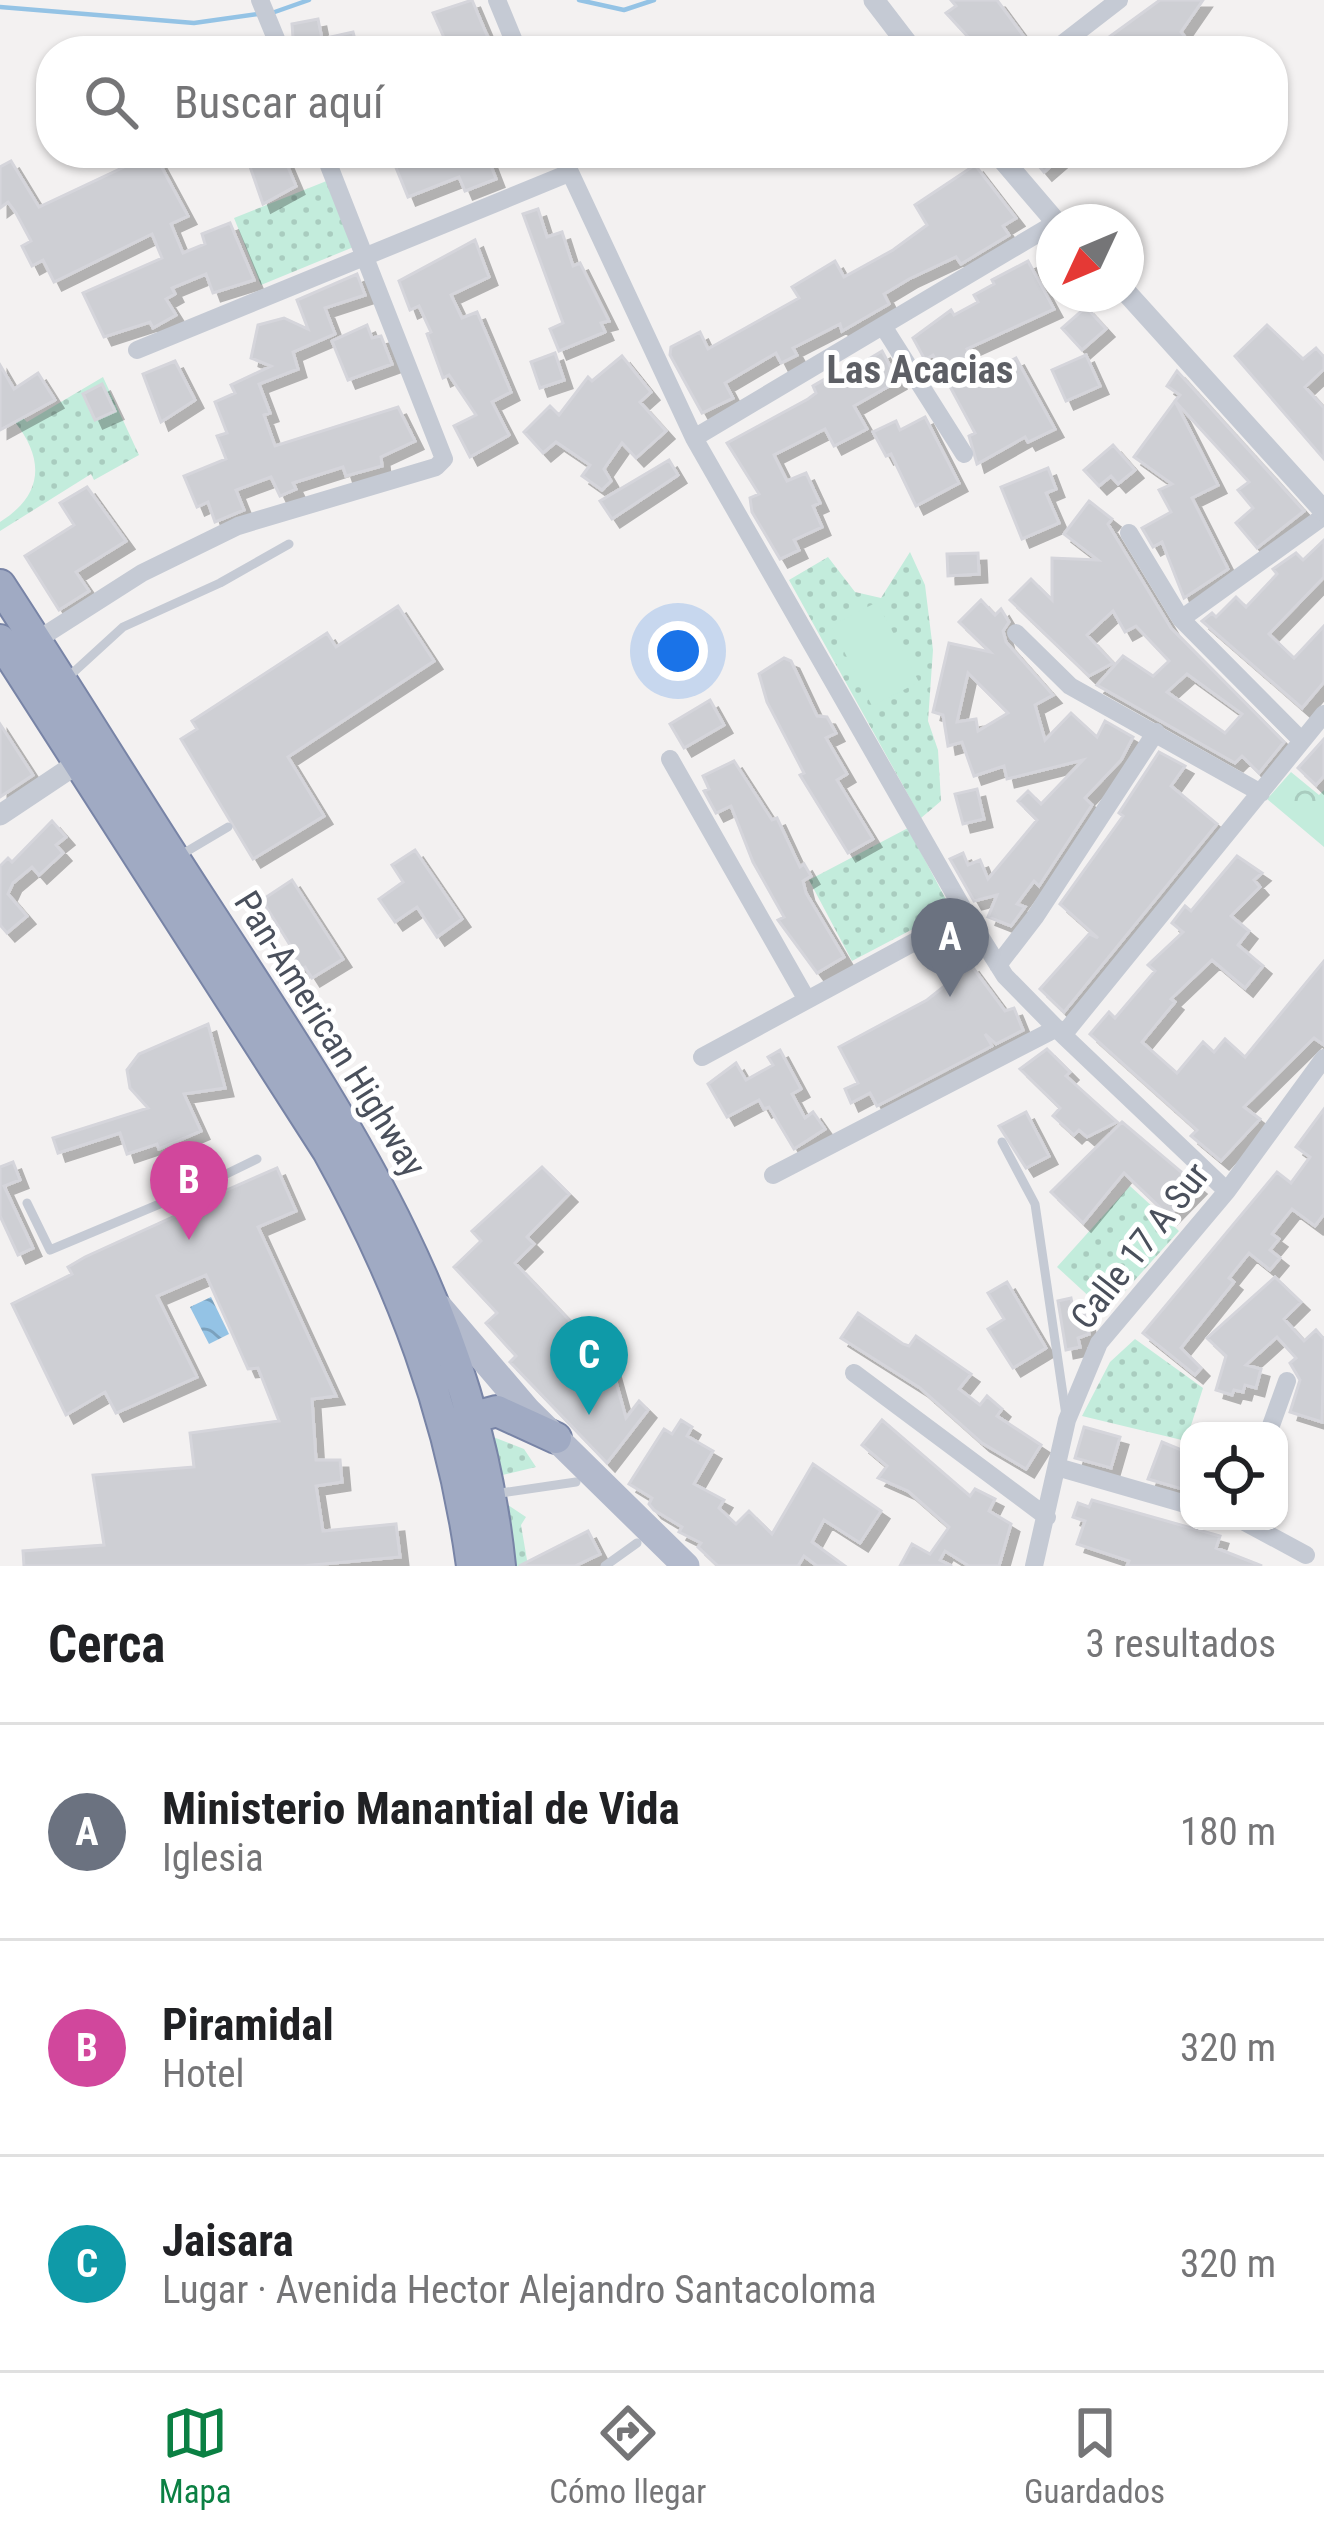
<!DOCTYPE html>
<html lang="es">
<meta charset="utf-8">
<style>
body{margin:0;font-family:"Roboto Condensed",sans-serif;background:#f2f2f2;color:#202124}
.controls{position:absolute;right:36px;bottom:36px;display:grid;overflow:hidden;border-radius:24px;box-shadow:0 3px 9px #0004}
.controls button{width:108px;height:108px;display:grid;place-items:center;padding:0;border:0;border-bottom:3px solid #e0e0e0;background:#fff;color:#202124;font:60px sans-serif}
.compass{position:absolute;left:1036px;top:204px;width:108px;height:108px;border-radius:50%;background:#fff;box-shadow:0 3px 9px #0004;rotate:226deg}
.you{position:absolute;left:678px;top:651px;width:42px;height:42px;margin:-30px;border:9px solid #fff;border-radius:50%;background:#1a73e8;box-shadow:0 0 0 18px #1a73e833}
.badge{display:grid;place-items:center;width:78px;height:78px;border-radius:50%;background:#0b8043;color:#fff;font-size:39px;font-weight:700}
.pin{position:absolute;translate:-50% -99px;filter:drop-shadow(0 3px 6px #0008)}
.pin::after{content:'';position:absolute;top:63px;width:42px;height:36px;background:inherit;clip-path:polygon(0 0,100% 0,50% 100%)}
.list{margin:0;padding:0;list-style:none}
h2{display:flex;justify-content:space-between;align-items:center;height:156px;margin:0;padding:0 48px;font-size:51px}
h2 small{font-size:39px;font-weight:400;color:#757577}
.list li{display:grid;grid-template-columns:78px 1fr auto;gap:36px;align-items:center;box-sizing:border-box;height:216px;padding:0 48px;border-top:3px solid #e0e0e0}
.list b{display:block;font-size:45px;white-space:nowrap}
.list p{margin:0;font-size:39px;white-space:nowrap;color:#757577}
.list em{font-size:39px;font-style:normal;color:#757577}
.icon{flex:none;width:66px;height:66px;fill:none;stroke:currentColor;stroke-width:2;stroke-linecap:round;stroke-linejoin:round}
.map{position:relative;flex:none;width:1324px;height:1566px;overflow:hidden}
.search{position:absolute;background:#fff;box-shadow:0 3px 9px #0004;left:36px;right:36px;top:36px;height:132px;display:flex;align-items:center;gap:30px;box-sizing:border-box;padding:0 42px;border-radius:48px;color:#757577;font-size:45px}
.sheet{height:804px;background:#fff}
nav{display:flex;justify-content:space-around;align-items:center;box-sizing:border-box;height:168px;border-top:3px solid #e0e0e0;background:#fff;font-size:33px;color:#757577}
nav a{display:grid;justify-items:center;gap:6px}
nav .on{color:#0b8043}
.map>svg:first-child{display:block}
</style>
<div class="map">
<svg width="1324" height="1566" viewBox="0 0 1324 1566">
<defs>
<pattern id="grass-dots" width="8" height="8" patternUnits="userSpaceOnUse" patternTransform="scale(3)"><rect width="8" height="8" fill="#c3ecdc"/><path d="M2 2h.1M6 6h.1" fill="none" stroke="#a9ccbf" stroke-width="1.8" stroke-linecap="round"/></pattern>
<pattern id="park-crowns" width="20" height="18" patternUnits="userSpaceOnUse" patternTransform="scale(3)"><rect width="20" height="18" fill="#c3ecdc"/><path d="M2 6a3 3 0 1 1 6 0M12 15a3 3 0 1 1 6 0" fill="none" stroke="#a9ccbf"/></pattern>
<pattern id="water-waves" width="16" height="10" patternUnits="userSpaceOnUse" patternTransform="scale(3)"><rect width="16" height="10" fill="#94c3e5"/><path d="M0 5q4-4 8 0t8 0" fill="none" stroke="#7ba1bd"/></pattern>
<filter id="shadow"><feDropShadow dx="8" dy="8" stdDeviation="0" flood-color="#0004"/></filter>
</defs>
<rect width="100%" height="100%" fill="#f3f1f1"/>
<!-- grass -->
<path fill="url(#grass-dots)" d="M 329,180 L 356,246 L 261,285 L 234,218 Z
M 103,377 L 139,455 L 94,480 L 91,474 L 0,531 L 0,522 C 43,495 45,460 15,422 L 23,418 L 27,422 Z
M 910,552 L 925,585 L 933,650 L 928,721 L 938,750 L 941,801 L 921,818 L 789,580 L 828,557 L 855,592 L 881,598 Z
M 908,828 L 951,909 L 852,961 L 809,880 Z
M 1130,1186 L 1179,1231 L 1106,1312 L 1057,1267 Z
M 1135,1339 L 1203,1388 L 1186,1441 L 1082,1416 L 1110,1362 Z
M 488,1435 L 524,1449 L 536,1467 L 498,1476 Z
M 508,1505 L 526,1517 L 521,1525 L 528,1566 L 515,1566 Z"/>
<!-- park -->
<path fill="url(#park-crowns)" d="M 1291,772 L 1319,795 L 1324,790 L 1324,847 L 1267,799 Z"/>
<!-- pitch -->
<path fill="#c3ecdc" d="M 877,602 L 919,682 L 872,706 L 831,626 Z"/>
<!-- water -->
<path fill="url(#water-waves)" d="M 211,1297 L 229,1334 L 209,1344 L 190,1307 Z"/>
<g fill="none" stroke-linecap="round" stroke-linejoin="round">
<!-- stream -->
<path stroke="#94c3e5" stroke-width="4.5" d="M 579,0 L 624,10 L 654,0
M 0,7 L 194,23 L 258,14
M 269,14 L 309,0"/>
</g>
<!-- building -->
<path fill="#cecfd4" stroke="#d5d5db" stroke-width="3" fill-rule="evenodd" filter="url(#shadow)" d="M 472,0 L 486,33 L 495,51 L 452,51 L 446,42 L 433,13 Z
M 951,0 L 997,0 L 1025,38 L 1009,51 L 981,51 L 946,13 L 956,6 Z
M 1160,0 L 1203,0 L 1181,32 L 1196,51 L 1106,51 L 1101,43 Z
M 318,19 L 322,39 L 353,32 L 358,51 L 294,51 L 292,24 Z
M 154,153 L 188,216 L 171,224 L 183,253 L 205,244 L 202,234 L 230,223 L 254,280 L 213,293 L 206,274 L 172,288 L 175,294 L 166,299 L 176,315 L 153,328 L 150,322 L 104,337 L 83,293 L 162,258 L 152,234 L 54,282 L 43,260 L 32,266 L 22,246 L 31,241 L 16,213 L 8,202 L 0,208 L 0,167 L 11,161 L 39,207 Z
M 252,153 L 282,153 L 296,186 L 263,204 L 248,161 L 255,159 Z
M 390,153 L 486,153 L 496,179 L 465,191 L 459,177 L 408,197 Z
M 1028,153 L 1066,153 L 1044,172 Z
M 975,165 L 1016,218 L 1003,226 L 1009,235 L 961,264 L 956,257 L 909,279 L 884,294 L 889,304 L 842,331 L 840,324 L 793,348 L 797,355 L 781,363 L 776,353 L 725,383 L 733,398 L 702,413 L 670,355 L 671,347 L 700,332 L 708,349 L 799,298 L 792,287 L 835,261 L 844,277 L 893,250 L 927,225 L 915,205 Z
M 538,209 L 547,237 L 562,232 L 573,266 L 580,263 L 609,321 L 601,323 L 605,332 L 559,351 L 550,329 L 563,323 L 523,214 Z
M 475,240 L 489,277 L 451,295 L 462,318 L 477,312 L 511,392 L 492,402 L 509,435 L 470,457 L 454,426 L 476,415 L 449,375 L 443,378 L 427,334 L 431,332 L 419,306 L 410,310 L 399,281 Z
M 1028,261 L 1054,309 L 967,349 L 982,376 L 1016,358 L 1055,429 L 1028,442 L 1025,437 L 977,464 L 969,436 L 975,433 L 933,355 L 925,360 L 913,338 L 951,310 L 954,315 L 978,302 L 974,295 L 994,284 L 992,280 Z
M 357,274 L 365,295 L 325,308 L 335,334 L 293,352 L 298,369 L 259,384 L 270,413 L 264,415 L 275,446 L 398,407 L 415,441 L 381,457 L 382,466 L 346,476 L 343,467 L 293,483 L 296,489 L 280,496 L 271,477 L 236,490 L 244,510 L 215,522 L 208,502 L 197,507 L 184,476 L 226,459 L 217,436 L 227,433 L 215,402 L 235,393 L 231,385 L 271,366 L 251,358 L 258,325 L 284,318 L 308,329 L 297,300 Z
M 1086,307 L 1106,329 L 1082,350 L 1062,328 Z
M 367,325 L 372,338 L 381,336 L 392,364 L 348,380 L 332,341 Z
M 1267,325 L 1303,359 L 1316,348 L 1324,357 L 1324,369 L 1305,387 L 1324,408 L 1324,459 L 1235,356 Z
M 882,351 L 898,381 L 854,406 L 867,429 L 834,446 L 825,429 L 774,455 L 787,481 L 806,473 L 820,503 L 813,506 L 822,527 L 794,540 L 799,550 L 780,559 L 752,512 L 750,498 L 759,494 L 727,443 L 808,399 L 816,393 L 813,386 L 825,379 L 827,384 Z
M 555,353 L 564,380 L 540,388 L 531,362 Z
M 1086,355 L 1100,386 L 1066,401 L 1052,370 Z
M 622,356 L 651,392 L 640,402 L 666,431 L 636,458 L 622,443 L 604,469 L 611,481 L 602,490 L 582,476 L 590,465 L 556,442 L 543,453 L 524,432 L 550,406 L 559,415 L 588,377 L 592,381 Z
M 175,361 L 195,400 L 161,422 L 143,374 Z
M 0,365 L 14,389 L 38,373 L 55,400 L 0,430 Z
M 1177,371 L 1304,511 L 1257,548 L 1236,523 L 1253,508 L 1238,490 L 1249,482 L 1175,401 L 1180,395 L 1167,386 Z
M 102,384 L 115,411 L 95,420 L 83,394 Z
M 1175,401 L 1218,485 L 1192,498 L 1228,569 L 1184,598 L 1162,542 L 1153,547 L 1142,528 L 1171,512 L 1159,490 L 1172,484 L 1134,457 Z
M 925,417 L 959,483 L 916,506 L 891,454 L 886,456 L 873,432 L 896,421 L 900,430 Z
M 1113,445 L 1135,470 L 1118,484 L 1111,476 L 1099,486 L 1084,470 Z
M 669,460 L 678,475 L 612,519 L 600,501 Z
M 1048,468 L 1056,489 L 1046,493 L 1059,523 L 1022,539 L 1001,487 Z
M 87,487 L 126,541 L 76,572 L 89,591 L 59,610 L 25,556 L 74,525 L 60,503 Z
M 1089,501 L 1112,519 L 1108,524 L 1171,628 L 1284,742 L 1259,773 L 1242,756 L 1235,763 L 1097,685 L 1123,656 L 1153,676 L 1169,661 L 1136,626 L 1125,632 L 1113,611 L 1087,635 L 1113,663 L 1089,676 L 1010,600 L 1031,579 L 1052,600 L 1052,558 L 1098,560 L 1064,534 ZM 1187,674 L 1242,714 L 1225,733 L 1167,692 Z
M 1324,540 L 1324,577 L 1269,634 L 1294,658 L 1324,626 L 1324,682 L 1302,708 L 1202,621 L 1212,613 L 1216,617 L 1236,597 L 1246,607 L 1277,574 L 1273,569 L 1296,553 L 1303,560 Z
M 978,553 L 979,574 L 948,576 L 947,554 Z
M 981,600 L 995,615 L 1001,609 L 1009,622 L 1003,631 L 1006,642 L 1053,695 L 1035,705 L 1045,740 L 1071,713 L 1097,737 L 1105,721 L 1133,737 L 1121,760 L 1085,798 L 1092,805 L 1039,886 L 1034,881 L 1017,904 L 1025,907 L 1011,926 L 988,917 L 997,895 L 974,901 L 950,859 L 963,853 L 968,865 L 980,860 L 988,879 L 1037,820 L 1018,801 L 1028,791 L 1041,804 L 1083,760 L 1007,779 L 1004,766 L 974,776 L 962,742 L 948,746 L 943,715 L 933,712 L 949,643 L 990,652 L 959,622 ZM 968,673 L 1008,713 L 978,731 L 976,719 L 957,722 Z
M 398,606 L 434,661 L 288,757 L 324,816 L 253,859 L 181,739 L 197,729 L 192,721 L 327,633 L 336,647 Z
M 784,658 L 791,661 L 817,716 L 827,717 L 836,733 L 826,738 L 847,774 L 837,780 L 873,839 L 848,853 L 800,775 L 804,773 L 767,702 L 759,674 Z
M 710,700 L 724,725 L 684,748 L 670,724 Z
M 0,724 L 33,775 L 0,797 Z
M 1324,739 L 1324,776 L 1316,785 L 1298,768 Z
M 1159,752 L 1185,766 L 1171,786 L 1217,824 L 1064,1012 L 1040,989 L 1089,934 L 1098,938 L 1060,904 L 1123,816 L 1119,813 Z
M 734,761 L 772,820 L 777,818 L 800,867 L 804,864 L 811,876 L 803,881 L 806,893 L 844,957 L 817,973 L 778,920 L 784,917 L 753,862 L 731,806 L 716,813 L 704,791 L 709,789 L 703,776 Z
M 977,789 L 984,819 L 963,824 L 955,794 Z
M 52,821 L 66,837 L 56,845 L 63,853 L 39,875 L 32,867 L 13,883 L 8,894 L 27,916 L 7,933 L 0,925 L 0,866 L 8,858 L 12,862 Z
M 415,850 L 462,919 L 437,937 L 417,907 L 395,922 L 379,899 L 403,882 L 392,865 Z
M 1237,856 L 1262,873 L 1254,880 L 1260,887 L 1231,916 L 1249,931 L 1238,945 L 1263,966 L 1245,988 L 1212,960 L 1171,999 L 1175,1002 L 1142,1042 L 1177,1073 L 1203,1042 L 1214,1052 L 1225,1039 L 1245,1057 L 1324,961 L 1324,1045 L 1314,1038 L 1244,1107 L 1260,1119 L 1221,1161 L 1191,1136 L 1197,1130 L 1090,1034 L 1109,1012 L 1115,1018 L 1155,971 L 1148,965 L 1183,932 L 1172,923 L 1185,906 L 1191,911 Z
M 292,880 L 343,959 L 312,978 L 305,967 L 286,979 L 272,957 L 290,945 L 262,900 Z
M 971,965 L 1005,1011 L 1014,1008 L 1023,1030 L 996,1044 L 985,1034 L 992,1046 L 877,1106 L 870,1093 L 851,1103 L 845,1089 L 858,1083 L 839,1047 L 927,1000 Z
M 208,1024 L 225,1088 L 184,1094 L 201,1131 L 159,1149 L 157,1144 L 127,1154 L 120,1133 L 58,1153 L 53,1138 L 148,1108 L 130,1088 L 127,1070 L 139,1054 Z
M 1047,1049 L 1070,1072 L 1066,1076 L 1117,1122 L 1087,1137 L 1079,1130 L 1074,1135 L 1053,1116 L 1060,1108 L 1020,1069 Z
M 780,1050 L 801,1089 L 792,1094 L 805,1118 L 813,1112 L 825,1129 L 794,1149 L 769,1107 L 764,1109 L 759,1100 L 727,1117 L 708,1084 L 736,1063 L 746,1080 L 773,1065 L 768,1057 Z
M 1324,1109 L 1324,1214 L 1315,1226 L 1292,1209 L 1272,1234 L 1279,1239 L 1270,1250 L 1280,1258 L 1270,1270 L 1249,1253 L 1229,1278 L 1234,1282 L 1181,1348 L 1201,1368 L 1195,1375 L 1143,1333 L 1277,1172 L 1291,1183 L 1310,1157 L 1296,1147 Z
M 1026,1112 L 1049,1156 L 1026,1168 L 999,1126 Z
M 1122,1122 L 1198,1186 L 1169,1216 L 1124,1173 L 1083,1223 L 1051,1192 Z
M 205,1155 L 212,1171 L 208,1182 L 222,1192 L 277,1168 L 296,1211 L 258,1227 L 336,1396 L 312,1399 L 316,1460 L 340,1460 L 342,1482 L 316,1486 L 323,1531 L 396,1524 L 400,1557 L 302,1566 L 24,1566 L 23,1551 L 104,1545 L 93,1475 L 194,1467 L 190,1433 L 279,1421 L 258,1368 L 248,1369 L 206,1275 L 157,1296 L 197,1377 L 116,1413 L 105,1392 L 66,1415 L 12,1304 L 72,1274 L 68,1267 L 85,1257 L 199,1205 L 201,1186 L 189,1182 L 182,1165 Z
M 13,1162 L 20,1180 L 4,1186 L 33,1248 L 18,1255 L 0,1216 L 0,1167 Z
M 542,1167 L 569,1194 L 527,1237 L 534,1244 L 515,1263 L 611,1364 L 626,1418 L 639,1401 L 648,1410 L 607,1463 L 510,1362 L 516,1356 L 486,1323 L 497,1313 L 454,1267 L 481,1241 L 472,1231 Z
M 1275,1277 L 1301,1302 L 1284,1319 L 1304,1341 L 1316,1330 L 1324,1339 L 1322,1422 L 1290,1412 L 1300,1380 L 1290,1363 L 1296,1358 L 1277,1337 L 1246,1365 L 1261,1369 L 1256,1388 L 1245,1385 L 1243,1392 L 1234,1390 L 1232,1395 L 1216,1390 L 1226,1356 L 1207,1338 Z
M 1007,1282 L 1046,1348 L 1013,1368 L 988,1329 L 1004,1319 L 988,1293 Z
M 1071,1298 L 1074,1312 L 1084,1310 L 1089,1334 L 1078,1338 L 1080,1347 L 1066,1350 L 1058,1301 Z
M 858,1313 L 903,1344 L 909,1346 L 916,1336 L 971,1374 L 959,1389 L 980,1405 L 987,1396 L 1002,1409 L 997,1416 L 1041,1445 L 1026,1469 L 982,1443 L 920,1388 L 841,1338 Z
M 681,1420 L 692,1427 L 687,1436 L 713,1451 L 694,1484 L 724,1500 L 719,1508 L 736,1524 L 749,1511 L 772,1534 L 813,1464 L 881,1511 L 860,1543 L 824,1520 L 812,1542 L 845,1566 L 817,1566 L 804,1556 L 798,1566 L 718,1566 L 698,1547 L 701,1543 L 679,1532 L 682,1527 L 654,1510 L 649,1504 L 652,1498 L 629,1484 L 664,1429 L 672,1434 Z
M 882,1420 L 970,1496 L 975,1489 L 995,1499 L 989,1511 L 1011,1524 L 999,1566 L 969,1566 L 945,1551 L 940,1560 L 952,1566 L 900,1566 L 912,1544 L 930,1554 L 949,1527 L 908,1491 L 878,1478 L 887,1466 L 862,1445 Z
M 1084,1427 L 1120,1437 L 1111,1468 L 1075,1458 Z
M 1162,1442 L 1189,1453 L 1189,1491 L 1148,1479 Z
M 1092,1500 L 1220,1536 L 1216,1548 L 1262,1566 L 1127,1566 L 1129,1561 L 1077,1544 L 1085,1521 L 1073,1517 L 1078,1503 L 1089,1507 Z
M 588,1531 L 600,1554 L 575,1566 L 519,1566 Z"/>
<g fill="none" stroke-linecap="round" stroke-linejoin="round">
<defs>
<path id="trunk" d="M 0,585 C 68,689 133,796 201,900 C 340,1114 473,1303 500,1566
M 0,640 L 328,1151 C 401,1282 452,1417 472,1566
M 463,1436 L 471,1418 L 497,1411 L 556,1438"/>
</defs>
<!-- trunk casing -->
<use href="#trunk" stroke="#7884a6" stroke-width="34"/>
<!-- service -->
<path stroke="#c5cad4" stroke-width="9" d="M 65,680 L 123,627 L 220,583 L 289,544
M 179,856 L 228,827
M 1002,1142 L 1035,1204 L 1066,1415
M 216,1179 L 257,1159
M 27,1203 L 50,1250 L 193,1190
M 494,1494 L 576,1482
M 605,1566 L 637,1543"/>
<!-- minor -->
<path stroke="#c5cad4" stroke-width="18" d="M 260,0 L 281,51
M 497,0 L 518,51
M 1053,51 L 1119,0
M 561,153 L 694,438 L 966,914 L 1005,976 L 1063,1035
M 883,326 L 964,454
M 137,350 L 569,173
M 694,438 L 1054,224
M 1129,533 L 1181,619 L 1302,741
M 1181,619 L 1324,516
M 1016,633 L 1070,686 L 1261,793
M 37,640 L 142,573 L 238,526 L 436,467 L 444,459 L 324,153
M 670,759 L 807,1000
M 998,965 L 1035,917 L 1156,732
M 702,1057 L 966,914
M 773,1175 L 1057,1028
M 1227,1191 L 1063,1035 L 1324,714
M 854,1373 L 1047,1517
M 1269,1431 L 1287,1381
M 1057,1467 L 1189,1505
M 1243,1521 L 1306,1555
M 1034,1566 L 1067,1420 L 1099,1343 L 1227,1191 L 1324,1058"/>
<!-- tertiary -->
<path stroke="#c5cad4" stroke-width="21" d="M 874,0 L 913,51
M 997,153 L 1056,222
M 1126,292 L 1324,511
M 0,815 L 78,763"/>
<!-- primary -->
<path stroke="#b3bacc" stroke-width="27" d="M 440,1308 L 528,1411 L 686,1566"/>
<!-- trunk -->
<use href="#trunk" stroke="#a0aac3" stroke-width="30"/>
</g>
<g text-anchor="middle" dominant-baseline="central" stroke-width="10" stroke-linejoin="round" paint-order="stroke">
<!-- street labels -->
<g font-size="36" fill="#4a505c" stroke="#fff">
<text transform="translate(330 1034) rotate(58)">Pan-American Highway</text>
<text transform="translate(1140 1246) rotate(-52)">Calle 17 A Sur</text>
</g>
<!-- neighbourhood labels -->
<g font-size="39" font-weight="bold" fill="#5d5f65" stroke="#fff">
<text x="920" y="370">Las Acacias</text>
</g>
</g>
</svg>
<div class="controls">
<button><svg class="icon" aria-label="locate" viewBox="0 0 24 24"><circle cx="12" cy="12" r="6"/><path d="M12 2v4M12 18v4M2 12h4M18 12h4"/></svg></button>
</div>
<svg class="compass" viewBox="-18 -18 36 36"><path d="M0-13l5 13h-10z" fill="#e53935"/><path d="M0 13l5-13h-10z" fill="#757577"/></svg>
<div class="you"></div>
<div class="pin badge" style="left:950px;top:997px;background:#6b7280">A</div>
<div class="pin badge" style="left:189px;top:1240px;background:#d1479c">B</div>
<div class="pin badge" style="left:589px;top:1415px;background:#0f9aa8">C</div>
<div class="search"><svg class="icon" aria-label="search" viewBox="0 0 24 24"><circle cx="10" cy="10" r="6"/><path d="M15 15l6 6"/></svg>Buscar aquí</div>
</div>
<section class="sheet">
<h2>Cerca<small>3 resultados</small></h2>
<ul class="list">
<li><span class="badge" style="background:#6b7280">A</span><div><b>Ministerio Manantial de Vida</b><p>Iglesia</p></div><em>180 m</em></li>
<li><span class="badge" style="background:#d1479c">B</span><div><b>Piramidal</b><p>Hotel</p></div><em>320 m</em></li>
<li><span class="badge" style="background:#0f9aa8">C</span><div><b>Jaisara</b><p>Lugar · Avenida Hector Alejandro Santacoloma</p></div><em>320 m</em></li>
</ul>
</section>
<nav>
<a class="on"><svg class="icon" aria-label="map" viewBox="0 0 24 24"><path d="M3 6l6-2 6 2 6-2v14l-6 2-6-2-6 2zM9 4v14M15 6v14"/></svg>Mapa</a>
<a><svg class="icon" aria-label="directions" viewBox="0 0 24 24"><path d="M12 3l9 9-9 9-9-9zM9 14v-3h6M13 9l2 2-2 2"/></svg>Cómo llegar</a>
<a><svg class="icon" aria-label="saved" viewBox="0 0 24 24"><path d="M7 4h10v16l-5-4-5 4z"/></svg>Guardados</a>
</nav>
